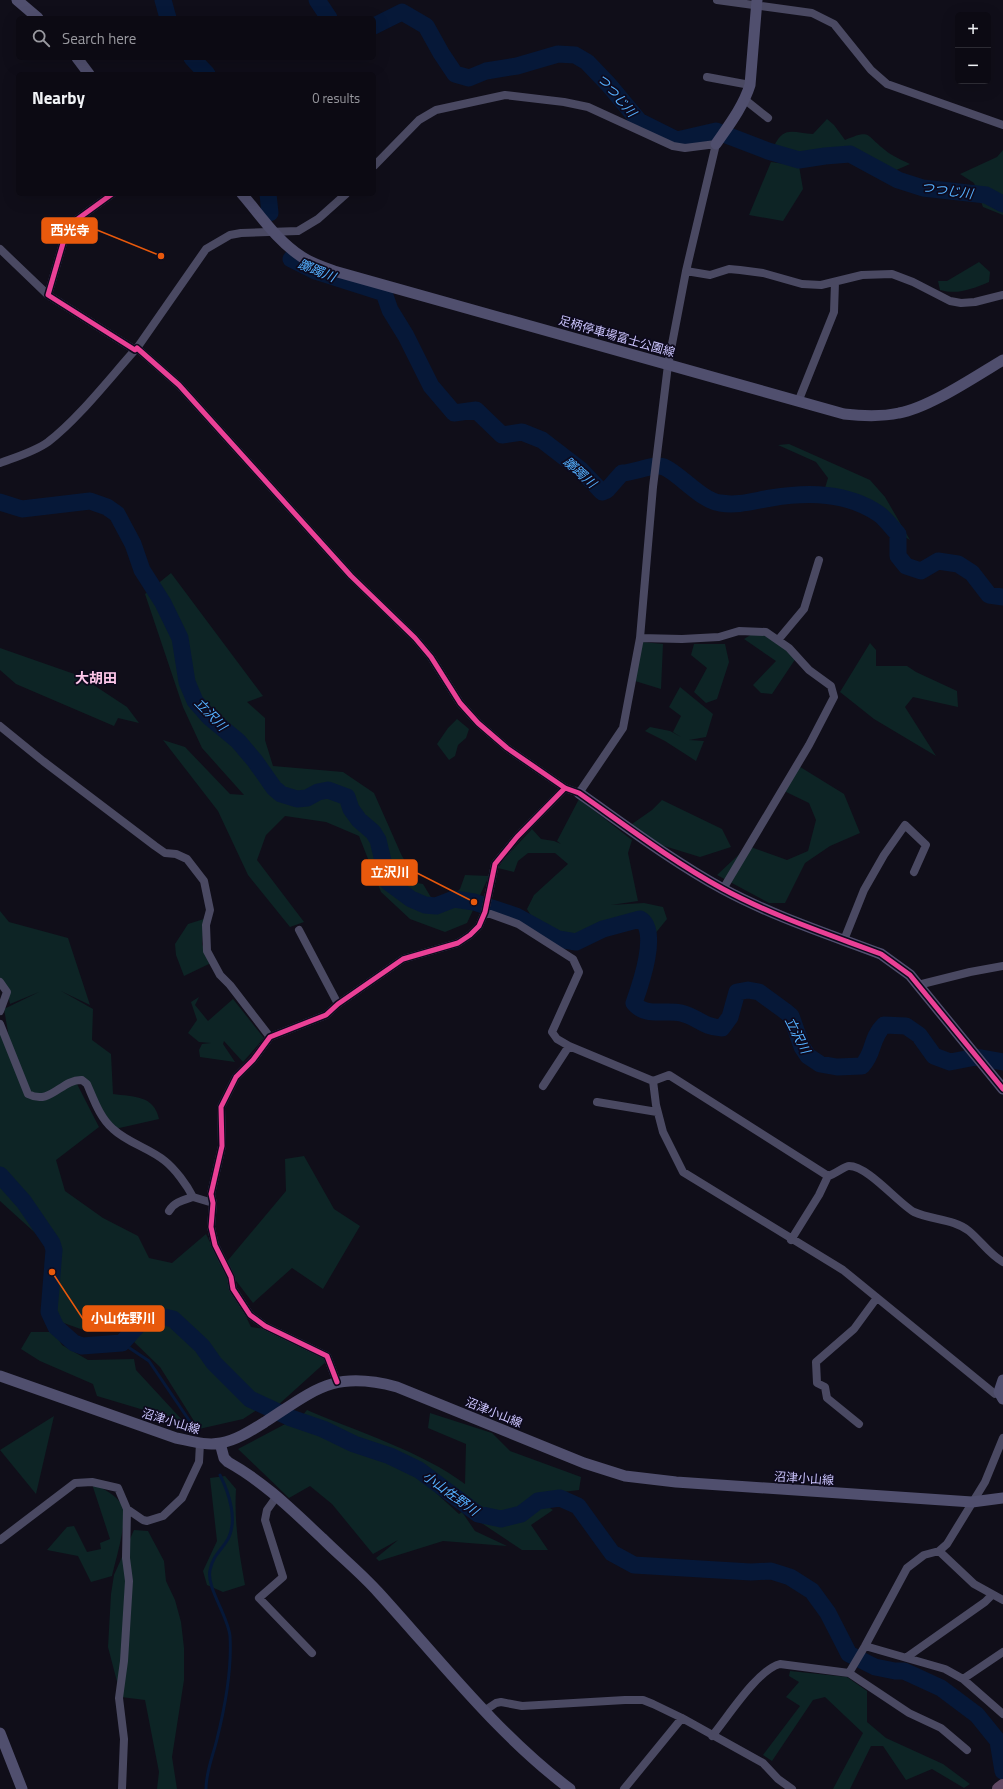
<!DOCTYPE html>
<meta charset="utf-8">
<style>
body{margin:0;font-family:"Titillium Web","Noto Sans JP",sans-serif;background:#1a1821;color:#f1f3f6}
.controls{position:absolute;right:12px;top:12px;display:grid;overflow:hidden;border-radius:6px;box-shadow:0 4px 16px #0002}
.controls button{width:36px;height:36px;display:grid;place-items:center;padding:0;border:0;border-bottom:1px solid #2c2b33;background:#0c0a13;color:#f1f3f6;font:20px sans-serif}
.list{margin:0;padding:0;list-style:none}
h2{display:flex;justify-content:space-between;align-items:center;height:52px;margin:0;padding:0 16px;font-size:17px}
h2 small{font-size:13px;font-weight:400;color:#9a9aa0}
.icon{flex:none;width:22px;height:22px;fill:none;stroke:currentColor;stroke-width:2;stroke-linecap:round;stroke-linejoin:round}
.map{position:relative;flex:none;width:1003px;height:1789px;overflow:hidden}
.search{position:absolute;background:#0c0a13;box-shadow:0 4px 16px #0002;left:16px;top:16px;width:360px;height:44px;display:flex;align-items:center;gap:10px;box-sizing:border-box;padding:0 14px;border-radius:6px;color:#9a9aa0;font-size:15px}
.panel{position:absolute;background:#0c0a13;box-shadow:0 4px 16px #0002;left:16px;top:72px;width:360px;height:124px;border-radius:6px}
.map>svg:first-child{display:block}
</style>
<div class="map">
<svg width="1003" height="1789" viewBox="0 0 1003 1789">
<rect width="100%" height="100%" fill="#100e19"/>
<!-- green -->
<path fill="#0d2425" d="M 827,119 L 834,125 L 845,140 C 872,129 865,135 885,150 C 892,156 902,160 910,164 L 894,171 L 836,158 L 802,162 L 774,146 C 784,125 794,133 813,134 Z
M 1003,150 L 1003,215 L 983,207 L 974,183 L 960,174 L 997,157 Z
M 771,162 L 799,166 L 803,189 L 783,221 L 749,215 Z
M 979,262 L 990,272 L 989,282 C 972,289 958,295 940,290 L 938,281 L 947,281 Z
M 789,444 L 870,480 L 885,497 L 910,540 L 825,488 L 828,478 L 816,462 L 778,445 Z
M 171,573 L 263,696 L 247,702 L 265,718 L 265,740 L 273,766 L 343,772 L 374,793 L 401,854 L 417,883 L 423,884 L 432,899 L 441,906 L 460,889 L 465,875 L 489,876 L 467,923 L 445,932 L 410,919 L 381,892 L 359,836 L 326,822 L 285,816 L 266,835 L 257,860 L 304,922 L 290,927 L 248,875 L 218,811 L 163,740 L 185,747 L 230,794 L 244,795 L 202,748 L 183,707 L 145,594 Z
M 757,631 L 778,643 L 796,658 L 772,694 L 761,693 L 753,685 L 776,661 L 744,639 Z
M 642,642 L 663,644 L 661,689 L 635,681 Z
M 870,643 L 876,650 L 876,666 L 907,666 L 916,672 L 957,691 L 958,707 L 913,697 L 905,707 L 936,756 L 874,719 L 840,692 Z
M 694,644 L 725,644 L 729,662 L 717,699 L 706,703 L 694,692 L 707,668 L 691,655 Z
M 0,648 L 80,676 L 127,707 L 139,723 L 118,718 L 114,726 L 16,684 L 0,670 Z
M 680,687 L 713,714 L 706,737 L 689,740 L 704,741 L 696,761 L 665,741 L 645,731 L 650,727 L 670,731 L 681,737 L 673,732 L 681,716 L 669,707 Z
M 457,719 L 469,729 L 466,738 L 458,745 L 455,756 L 449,760 L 437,744 L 448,728 Z
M 797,765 L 844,794 L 860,833 L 830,846 L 805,863 L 785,903 L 769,903 L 717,875 L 748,846 L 787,860 L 808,851 L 816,820 L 809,803 L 782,790 Z
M 579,799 L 632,840 L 628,853 L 638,901 L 611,905 L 644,903 L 663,907 L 667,919 L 654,935 L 641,917 C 628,919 614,920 602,925 C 594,928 587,934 579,936 C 560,941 535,925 527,909 L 534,895 L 568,864 L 555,853 L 528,853 L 518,861 L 514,872 L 498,868 L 504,859 L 532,829 L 541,839 L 554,841 L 561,844 L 557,841 Z
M 662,800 L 722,829 L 731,847 L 700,857 L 648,841 L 632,824 L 652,810 Z
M 0,911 L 9,922 L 68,938 L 90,1005 L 61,991 L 93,1009 L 92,1040 L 111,1054 L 113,1094 C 134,1097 154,1095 159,1119 L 115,1129 L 82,1080 L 77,1084 L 99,1127 L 56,1160 L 65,1191 L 103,1218 L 138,1236 L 149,1258 L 172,1263 L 206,1234 L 251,1327 L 275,1330 L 329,1359 L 277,1406 L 250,1399 L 224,1374 L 182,1322 L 165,1311 L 145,1313 L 117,1327 L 89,1332 L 61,1322 L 50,1299 L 54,1250 L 0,1201 L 0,1025 L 11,1049 L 4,1009 L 39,992 L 10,1004 L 6,984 L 0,981 Z
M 204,919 L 202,944 L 209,963 L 211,963 L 184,976 L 176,955 L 175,944 L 188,924 Z
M 199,997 L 195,1005 L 208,1021 L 233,999 L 264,1038 L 243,1062 L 224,1041 L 223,1044 L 235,1062 L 200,1057 L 199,1050 L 202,1044 L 211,1043 L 199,1042 L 188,1033 L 197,1020 L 191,1002 Z
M 304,1156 L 334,1209 L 360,1226 L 323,1289 L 292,1268 L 253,1303 L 224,1265 L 286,1191 L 285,1159 Z
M 155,1321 L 180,1325 L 239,1397 L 260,1408 L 243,1419 L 199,1429 L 160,1367 L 133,1341 Z
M 31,1332 L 54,1332 L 62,1345 L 88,1360 L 134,1359 L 136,1370 L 184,1422 L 97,1396 L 93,1384 L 40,1361 L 21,1349 Z
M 307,1410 C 356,1431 423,1452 465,1484 L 466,1444 L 428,1428 L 430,1413 L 492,1433 L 510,1451 L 581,1477 L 579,1490 L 531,1496 L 553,1510 L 531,1525 L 548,1550 L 522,1550 L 435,1492 L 459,1514 L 462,1512 L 475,1531 L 507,1546 L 443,1541 L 379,1561 L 376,1558 L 398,1540 L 373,1554 L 332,1504 L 310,1486 L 289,1498 L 238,1449 L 289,1422 L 369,1454 L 296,1423 Z
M 54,1416 L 36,1494 L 0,1450 Z
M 225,1476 L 236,1489 C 234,1522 239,1552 245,1585 L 223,1592 L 207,1585 L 203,1571 L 217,1541 L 210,1478 Z
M 92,1484 C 103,1488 116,1495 122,1505 C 129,1517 115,1562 112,1576 L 91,1582 L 78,1556 L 47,1550 L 67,1527 L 74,1526 L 87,1552 L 101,1549 L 100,1543 L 110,1539 Z
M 134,1530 L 148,1531 L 164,1561 L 166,1581 L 175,1600 L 181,1622 L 184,1648 L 184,1680 L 172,1757 L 177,1789 L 157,1789 L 159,1772 L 145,1700 L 121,1697 L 108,1647 L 111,1594 L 114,1575 Z
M 790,1671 L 847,1677 L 867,1691 L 867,1722 L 886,1738 L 943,1764 L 970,1784 L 964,1788 L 932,1769 L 906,1780 L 883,1746 L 871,1746 L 850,1789 L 833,1789 L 863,1733 L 825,1697 L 813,1700 L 772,1761 L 763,1755 L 800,1706 L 786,1697 L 799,1682 L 789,1676 Z"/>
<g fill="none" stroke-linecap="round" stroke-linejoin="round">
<!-- stream -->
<path stroke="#061838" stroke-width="3" d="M 122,1343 L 149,1361 L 195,1429
M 206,1789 C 206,1771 213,1756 217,1739 C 225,1707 232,1669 230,1636 C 228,1616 206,1587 210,1570 C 213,1555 221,1551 228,1539 C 238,1520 229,1493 220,1475"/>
<!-- river -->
<path stroke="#061838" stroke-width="17" d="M 163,0 L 168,18
M 317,0 L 329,18
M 374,26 L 402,12 L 426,26 L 441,53 L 455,74 L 469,78 L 486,71 L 517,66 L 558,54 L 575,55 L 587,62 L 609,85 L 639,121 L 677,140 L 716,131 L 768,151 L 799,160 L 825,156 L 850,154 L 898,180 L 923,188 L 986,195 L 1003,204
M 192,58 L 207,74
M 268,194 L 270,213
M 291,259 L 315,271 L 384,293 L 390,310 L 406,336 L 431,386 L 454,413 L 476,410 L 502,435 L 522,432 L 542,440 L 581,470 L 602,492 L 607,490 L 622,473 C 634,473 654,463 664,467 C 680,474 702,501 720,503 C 738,506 753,501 771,498 C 808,492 847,492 879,514 C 886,519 892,528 898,534 L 898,556 L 906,566 L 921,571 L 938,561 L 958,564 L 972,573 L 989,595 L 1003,597
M 0,502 L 22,509 L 90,501 L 107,507 L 117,514 L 133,544 L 142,570 L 163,603 L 180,638 L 187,682 L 195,701 L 209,717 L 238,741 L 255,761 L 274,788 L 281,794 L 297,799 L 307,798 L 318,792 L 328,790 L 347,797 L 351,809 L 359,820 L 373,832 L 378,840 L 388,882 L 411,899 L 425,905 L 436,906 L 454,899 L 474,902 L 516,916 L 558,939 L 576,942 L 603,929 L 640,919 C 660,930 640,986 634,1003 C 646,1018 665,1009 681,1013 C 698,1017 702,1027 722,1028 L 730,1017 L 737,992 L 748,990 L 759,992 L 785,1011 L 791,1016 L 802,1047 L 808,1056 L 820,1064 L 837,1067 L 862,1066 C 875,1052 870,1039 884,1025 L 906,1026 L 919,1035 L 934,1056 L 950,1062 L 976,1057 L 1003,1062
M 0,1175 L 24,1202 L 52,1243 L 54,1250 L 49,1312 L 56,1327 L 74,1343 L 82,1346 L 122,1343 L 139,1324 L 155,1315 L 173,1319 L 202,1346 L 214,1363 L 250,1399 L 291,1418 L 323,1429 L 354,1444 L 390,1456 L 419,1470 L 478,1514 L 501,1519 L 521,1514 L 538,1501 L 560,1498 L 578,1506 L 612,1553 L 634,1565 L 751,1572 L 771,1571 L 790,1577 L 812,1591 L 828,1613 L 849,1654 L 875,1667 L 895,1671 L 904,1671 L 941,1688 L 977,1715 L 998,1741 L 1003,1771"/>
<!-- street -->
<path stroke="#4a4962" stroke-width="8" d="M 717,0 L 812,13 L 834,24 L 871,70 L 887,84 L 1003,125
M 707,77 L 750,85
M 744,99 L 768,118
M 112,194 L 68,226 L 48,295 L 135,350 L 137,348 L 179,385 L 351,576 L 415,638 L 431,657 L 460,703 L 478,723 L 507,748 L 565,788 L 579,793 L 623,728 L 640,638 L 653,487 L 668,365 L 686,271 L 716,144 L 685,148 L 673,146 L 588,107 L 564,102 L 505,95 L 436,110 L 419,120 L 374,166
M 0,249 L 48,295
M 686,271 L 710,275 L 729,269 L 740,270 L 763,273 L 802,284 L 821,285 L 862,275 L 892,274 L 913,282 L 950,301 L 961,303 L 975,302 L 1003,295
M 137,348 L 206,249 L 230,235 L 241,233 L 298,231 L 318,219 L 346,194
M 798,402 L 834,312 L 835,282
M 0,463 C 16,457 34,452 48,442 C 78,419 109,379 135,350
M 640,638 L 682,639 L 719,637 L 739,631 L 766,632 L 789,648 L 809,670 L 831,686 L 834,697 L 809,745 L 723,889
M 778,640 L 804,609 L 819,560
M 0,726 L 43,761 L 155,846 L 165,853 L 176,854 L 187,859 L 204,881 L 210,910 L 206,925 L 207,951 L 220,975 L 230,985 L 270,1037
M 485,912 L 518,924 L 573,959 L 579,972 L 552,1032 L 557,1039 L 569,1046
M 299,930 L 338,1004
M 844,940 L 864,890 L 884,855 L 905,825 L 926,845 L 914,872
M 0,982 L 7,992 L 0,1011
M 918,985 L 970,972 L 1003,966
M 0,1024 L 28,1094 C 51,1106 61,1079 82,1080 L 87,1084 C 94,1100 100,1118 113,1129 C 128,1143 149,1148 165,1161 C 175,1169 187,1185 193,1197 C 184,1200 174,1202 169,1211
M 543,1086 L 569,1046 L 653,1081
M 597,1102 L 657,1112
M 828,1176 L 669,1075 L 653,1081 L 656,1105 L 663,1132 L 683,1172 L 843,1270 L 995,1394 L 999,1392
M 193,1197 L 213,1203
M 791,1240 L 819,1195 L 828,1176 C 835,1174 845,1166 849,1166 C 868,1166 898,1203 914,1212 C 932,1220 954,1219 969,1231 C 981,1241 989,1254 1003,1262
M 337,1382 L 327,1356 L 265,1326 L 250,1315 L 233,1289 L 231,1277 L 215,1245 L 211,1227 L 213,1203 L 211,1194 L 222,1146 L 221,1107 L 236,1077 L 253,1060 L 270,1037 L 326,1015 L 338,1004 L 403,959 L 458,943 L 470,935 L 479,926 L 485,912 L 495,864 L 517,837 L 565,788
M 859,1424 L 827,1398 L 825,1387 L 817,1383 L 816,1362 L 854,1329 L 876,1299
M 277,1496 L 267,1510 L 265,1520 L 283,1577 L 259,1598 L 312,1653
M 0,1540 L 75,1483 L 92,1482 L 118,1488 L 127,1509 L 143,1520 L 147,1521 L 163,1516 L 182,1498 L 199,1462 L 200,1443
M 939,1551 L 974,1584 L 1003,1600
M 865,1646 L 945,1669 L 963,1679 L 1003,1714
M 907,1657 L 985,1602 L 992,1595
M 849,1673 L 865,1646 L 907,1568 L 924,1555 L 939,1551 L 947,1544 L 985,1482 L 1003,1438
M 963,1679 L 1003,1652
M 484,1711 L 496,1703 L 501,1702 L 522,1706 L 625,1700 L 643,1700 L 653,1704 L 682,1718 L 763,1763 L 778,1779 L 792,1789
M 712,1736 C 728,1717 757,1670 780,1664 L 849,1673 L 909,1713 L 941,1728 L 967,1750
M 122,1789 L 124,1739 L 119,1698 L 124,1661 L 129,1581 L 126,1558 L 127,1509
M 624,1789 L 682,1718"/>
<!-- secondary -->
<path stroke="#504f6e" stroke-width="11" d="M 17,0 L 38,18
M 77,58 L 89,74
M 716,144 C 729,125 743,107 750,85 L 757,0
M 242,194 C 261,216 277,241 302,257 C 311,263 323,267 334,271 L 844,414 C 862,416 881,417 899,413 C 929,408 976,376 1003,360
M 579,793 C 626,826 672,861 723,889 C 773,916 828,934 881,954 L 910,975 L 1003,1089
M 0,1376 L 176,1438 C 191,1441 206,1446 221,1443 C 237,1440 252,1430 265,1422 C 316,1389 334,1370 397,1387 L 584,1463 L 625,1476 L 676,1482 L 972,1502 L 1003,1498
M 1003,1380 L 999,1392 L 1003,1399
M 220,1443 L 224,1458 L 228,1462 C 264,1482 292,1510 322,1538 C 340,1556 361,1573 378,1592 C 440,1660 496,1733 570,1789
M 0,1733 L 22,1789"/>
<!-- highway -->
<path stroke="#604863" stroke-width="14" d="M 999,1789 L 1003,1786"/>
<defs>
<path id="cycleway" d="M 112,194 L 68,226 L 48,295 L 135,350 L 137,348 L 179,385 L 351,576 L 415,638 L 431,657 L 460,703 L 478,723 L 507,748 L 565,788 L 579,793 C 626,826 672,861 723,889 C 773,916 828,934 881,954 L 910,975 L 1003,1089
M 337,1382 L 327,1356 L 265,1326 L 250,1315 L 233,1289 L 231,1277 L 215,1245 L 211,1227 L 213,1203 L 211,1194 L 222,1146 L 221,1107 L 236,1077 L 253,1060 L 270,1037 L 326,1015 L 338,1004 L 403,959 L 458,943 L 470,935 L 479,926 L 485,912 L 495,864 L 517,837 L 565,788"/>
</defs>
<!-- cycleway casing -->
<use href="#cycleway" stroke="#0d0a1d" stroke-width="8"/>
<!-- cycleway -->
<use href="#cycleway" stroke="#ea4096" stroke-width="5"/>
</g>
<g text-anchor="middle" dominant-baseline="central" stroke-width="3.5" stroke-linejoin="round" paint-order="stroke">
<!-- street labels -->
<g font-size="12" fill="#cdc6ff" stroke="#0d0a1d">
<text transform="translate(617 336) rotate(16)">足柄停車場富士公園線</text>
<text transform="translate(494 1412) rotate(22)">沼津小山線</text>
<text transform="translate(171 1421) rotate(17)">沼津小山線</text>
<text transform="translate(804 1478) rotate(4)">沼津小山線</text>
</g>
<!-- water labels -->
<g font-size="13" font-style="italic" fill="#54b0ff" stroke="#0d0a1d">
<text transform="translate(617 95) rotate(49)">つつじ川</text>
<text transform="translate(947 190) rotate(8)">つつじ川</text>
<text transform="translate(317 270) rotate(22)">躑躅川</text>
<text transform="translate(580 472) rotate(42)">躑躅川</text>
<text transform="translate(211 714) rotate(46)">立沢川</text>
<text transform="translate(798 1035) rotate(63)">立沢川</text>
<text transform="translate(451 1493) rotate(36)">小山佐野川</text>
</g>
<!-- quarter labels -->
<g font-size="14" font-weight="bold" fill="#ffc8eb" stroke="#0d0a1d">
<text x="96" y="677">大胡田</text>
</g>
</g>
<!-- callouts -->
<path fill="none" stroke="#e8590c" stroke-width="1.5" d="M161 256L97 230M474 902L417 873M52 1272L83 1319"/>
<g fill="#e8590c" stroke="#0d0a1d" stroke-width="1.5">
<circle cx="161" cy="256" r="4"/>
<circle cx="474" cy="902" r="4"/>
<circle cx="52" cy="1272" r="4"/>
</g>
<g fill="#e8590c" stroke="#e8590c" stroke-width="1.5">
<rect x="42" y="218" width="55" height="25" rx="4"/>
<rect x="362" y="860" width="55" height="25" rx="4"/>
<rect x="83" y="1306" width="81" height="25" rx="4"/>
</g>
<g font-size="13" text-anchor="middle" font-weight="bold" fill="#fff">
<text x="70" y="235">西光寺</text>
<text x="390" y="877">立沢川</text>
<text x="123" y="1323">小山佐野川</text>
</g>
</svg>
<div class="controls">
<button>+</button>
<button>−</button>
</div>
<div class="search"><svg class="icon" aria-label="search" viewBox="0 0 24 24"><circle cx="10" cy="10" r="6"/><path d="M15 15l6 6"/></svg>Search here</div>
<section class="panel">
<h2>Nearby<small>0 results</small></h2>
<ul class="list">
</ul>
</section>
</div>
